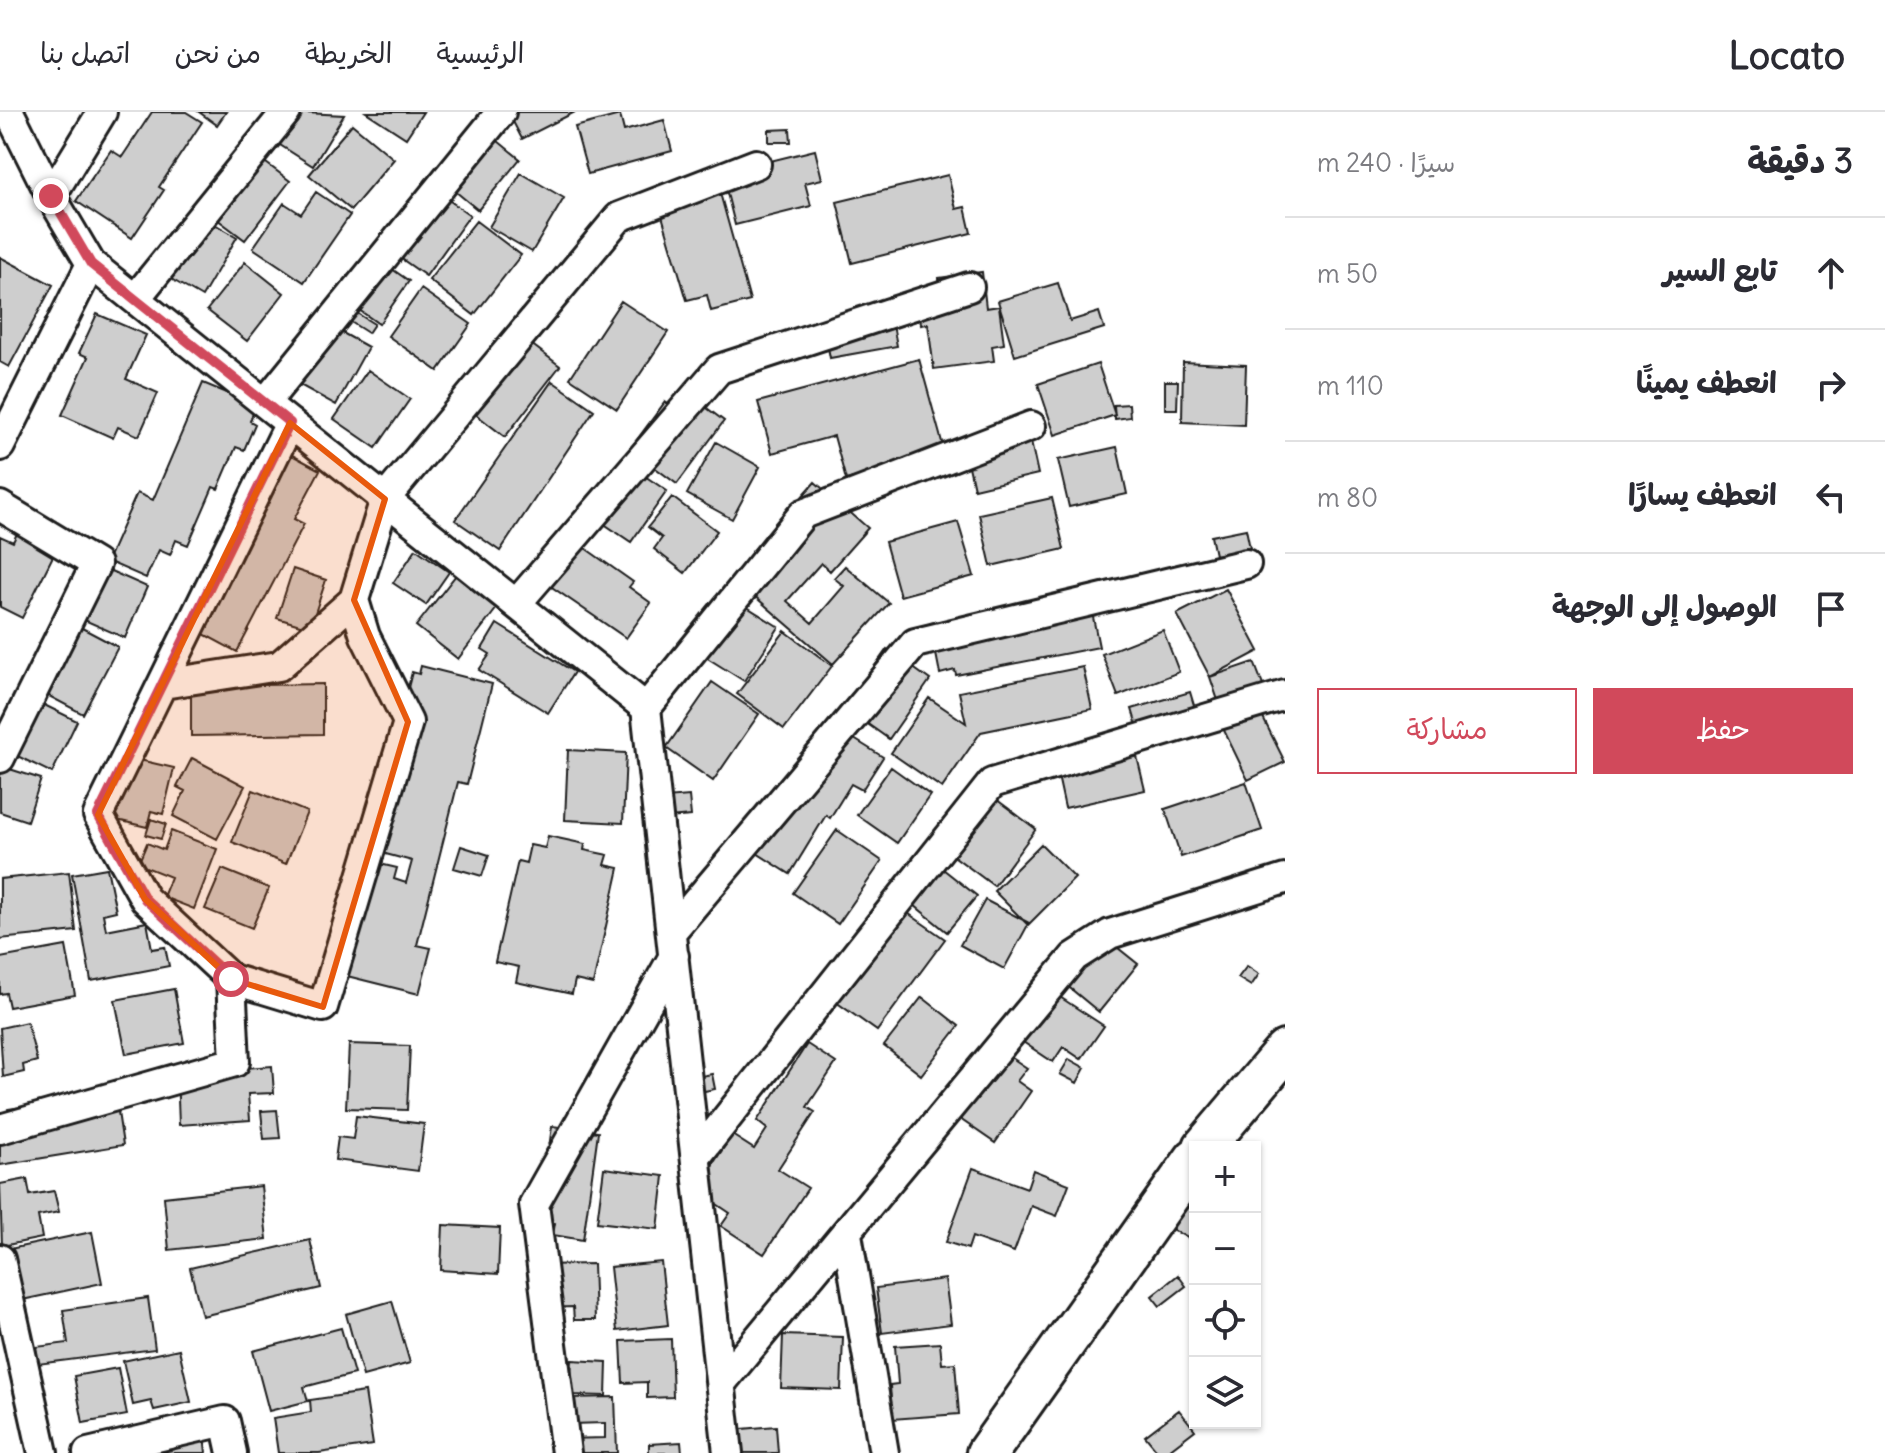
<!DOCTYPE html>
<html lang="ar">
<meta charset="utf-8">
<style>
body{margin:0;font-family:Delius,"Playpen Sans Arabic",sans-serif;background:#f2f2f3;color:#2b2b33;direction:rtl}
.controls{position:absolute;right:24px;bottom:24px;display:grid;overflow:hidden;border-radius:0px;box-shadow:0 2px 6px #0004}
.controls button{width:72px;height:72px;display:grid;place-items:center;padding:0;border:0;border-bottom:2px solid #e1e1e2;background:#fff;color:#2b2b33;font:40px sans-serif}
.stop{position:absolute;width:24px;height:24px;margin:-18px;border:6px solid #d1495b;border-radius:50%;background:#fff}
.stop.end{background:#d1495b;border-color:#fff;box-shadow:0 2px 8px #0008}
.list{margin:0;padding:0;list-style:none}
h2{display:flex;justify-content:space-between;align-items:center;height:104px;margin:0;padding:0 32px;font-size:34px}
h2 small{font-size:26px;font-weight:400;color:#7c7c81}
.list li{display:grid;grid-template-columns:52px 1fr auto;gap:24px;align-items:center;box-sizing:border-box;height:112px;padding:0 32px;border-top:2px solid #e1e1e2}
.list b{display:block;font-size:30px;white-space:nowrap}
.list em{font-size:26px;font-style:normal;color:#7c7c81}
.actions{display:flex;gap:16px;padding:24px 32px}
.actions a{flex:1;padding:18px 0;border:2px solid #d1495b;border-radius:0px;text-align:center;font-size:28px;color:#d1495b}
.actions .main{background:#d1495b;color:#fff}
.icon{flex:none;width:44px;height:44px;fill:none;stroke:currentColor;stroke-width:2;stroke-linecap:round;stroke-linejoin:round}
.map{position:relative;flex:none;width:1285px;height:1341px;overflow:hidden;direction:ltr}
header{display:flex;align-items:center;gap:48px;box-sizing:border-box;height:112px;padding:0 40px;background:#fff;border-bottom:2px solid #e1e1e2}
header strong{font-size:38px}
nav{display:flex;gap:44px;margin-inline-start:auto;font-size:28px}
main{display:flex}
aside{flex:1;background:#fff}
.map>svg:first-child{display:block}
</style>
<header>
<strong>Locato</strong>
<nav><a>الرئيسية</a><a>الخريطة</a><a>من نحن</a><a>اتصل بنا</a></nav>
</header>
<main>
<aside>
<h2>3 دقيقة<small>سيرًا · 240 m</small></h2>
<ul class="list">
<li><svg class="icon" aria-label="ahead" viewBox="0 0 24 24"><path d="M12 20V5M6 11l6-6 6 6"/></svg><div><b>تابع السير</b></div><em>50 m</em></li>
<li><svg class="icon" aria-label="right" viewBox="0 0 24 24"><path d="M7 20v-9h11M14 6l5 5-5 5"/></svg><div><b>انعطف يمينًا</b></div><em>110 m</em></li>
<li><svg class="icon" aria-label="left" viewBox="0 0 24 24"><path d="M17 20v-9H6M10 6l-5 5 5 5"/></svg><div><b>انعطف يسارًا</b></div><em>80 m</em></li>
<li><svg class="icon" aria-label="arrive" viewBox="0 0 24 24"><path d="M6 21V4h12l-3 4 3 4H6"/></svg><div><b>الوصول إلى الوجهة</b></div></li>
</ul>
<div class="actions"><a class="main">حفظ</a><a>مشاركة</a></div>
</aside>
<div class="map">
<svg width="1285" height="1341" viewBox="0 0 1285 1341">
<rect width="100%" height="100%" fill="#fff"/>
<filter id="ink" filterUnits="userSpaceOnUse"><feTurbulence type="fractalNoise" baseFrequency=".0125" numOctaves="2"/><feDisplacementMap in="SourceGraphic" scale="16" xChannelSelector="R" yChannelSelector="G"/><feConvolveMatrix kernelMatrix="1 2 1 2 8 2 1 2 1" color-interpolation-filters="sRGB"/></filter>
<g filter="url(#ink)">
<!-- building -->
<path fill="#cecece" stroke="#1c1c1c" stroke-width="2" d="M 152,0 L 186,0 L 202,10 L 159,75 L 164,78 L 132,126 L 76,89 L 111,38 L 122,45 Z
M 199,0 L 226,0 L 217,13 Z
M 285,0 L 344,3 L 313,54 L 269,26 Z
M 366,0 L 423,0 L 406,26 Z
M 508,0 L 575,0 L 522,27 Z
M 620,3 L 624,19 L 664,8 L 672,39 L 588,62 L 575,15 Z
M 352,12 L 394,47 L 351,98 L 309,63 Z
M 481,15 L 520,47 L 478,98 L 438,65 Z
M 790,17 L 791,30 L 769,30 L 769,18 Z
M 815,38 L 822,67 L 805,71 L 811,94 L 735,113 L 722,61 Z
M 250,39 L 290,69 L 245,128 L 205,98 Z
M 521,61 L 564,86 L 532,140 L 489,115 Z
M 948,63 L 956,97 L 965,95 L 971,121 L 852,151 L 837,90 Z
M 430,75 L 470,103 L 426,164 L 386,136 Z
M 316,80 L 350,103 L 304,170 L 253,136 L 284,91 L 301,102 Z
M 720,81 L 750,189 L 711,199 L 707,183 L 687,188 L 660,97 Z
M 201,104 L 237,125 L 202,185 L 166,164 Z
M 476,109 L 521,143 L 474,203 L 429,168 Z
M 0,145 L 53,173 L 9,255 L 0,250 Z
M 375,145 L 409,169 L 379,212 L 345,188 Z
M 245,150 L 284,181 L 247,229 L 207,198 Z
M 982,160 L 986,196 L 999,194 L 1004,232 L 992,234 L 994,249 L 934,257 L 928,212 L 921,213 L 917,184 L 940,181 L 938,166 Z
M 1058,171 L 1070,209 L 1099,200 L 1104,216 L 1015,244 L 998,189 Z
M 421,177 L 471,212 L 438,259 L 388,224 Z
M 621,189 L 668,220 L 617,297 L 570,266 Z
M 341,191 L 374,212 L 368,221 L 335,200 Z
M 890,197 L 897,234 L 830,246 L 823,209 Z
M 97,202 L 146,223 L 126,267 L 158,281 L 139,324 L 118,315 L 113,326 L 62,303 L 88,245 L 79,241 Z
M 321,209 L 368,235 L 336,293 L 289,267 Z
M 518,222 L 560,254 L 505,325 L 464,293 Z
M 919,247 L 945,341 L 846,368 L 834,324 L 772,341 L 758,290 Z
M 1183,250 L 1246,253 L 1244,313 L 1182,310 Z
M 1098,252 L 1115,303 L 1055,323 L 1038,272 Z
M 368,258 L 410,287 L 376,336 L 334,307 Z
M 552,269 L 594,298 L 500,439 L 455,408 Z
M 1165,269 L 1178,269 L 1177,297 L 1165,297 Z
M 203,271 L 256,293 L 250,309 L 255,312 L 244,338 L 236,335 L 218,377 L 213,375 L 188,433 L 176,428 L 170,443 L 159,438 L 146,466 L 107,449 L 137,381 L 153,388 Z
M 687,281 L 724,309 L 677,372 L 630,337 L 665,290 L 675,297 Z
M 1129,292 L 1130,305 L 1115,307 L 1114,293 Z
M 1029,321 L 1038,362 L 974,377 L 965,336 Z
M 716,330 L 760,355 L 732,407 L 687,382 Z
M 277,335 L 320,358 L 294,407 L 304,412 L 237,540 L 185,512 Z
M 1117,335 L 1127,382 L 1069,395 L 1058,348 Z
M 627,352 L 667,379 L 631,430 L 591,403 Z
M 815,370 L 868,416 L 830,459 L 821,451 L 787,489 L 812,511 L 844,474 L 834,466 L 845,454 L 889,491 L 833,552 L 737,469 L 777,413 Z
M 672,385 L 717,419 L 685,461 L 654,437 L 662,426 L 648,415 Z
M 1052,386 L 1064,437 L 991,454 L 979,402 Z
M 958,410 L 974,464 L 900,484 L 885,430 Z
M 20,415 L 58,434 L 22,506 L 0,495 L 0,424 L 13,430 Z
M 1246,417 L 1250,436 L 1215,443 L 1211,424 Z
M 575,429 L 633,470 L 629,475 L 651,491 L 626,526 L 546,471 Z
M 416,437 L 449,460 L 426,493 L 393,471 Z
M 95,452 L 147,475 L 125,526 L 73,503 Z
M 293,457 L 326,468 L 310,516 L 277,506 Z
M 456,463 L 497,496 L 458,547 L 416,514 Z
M 1226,477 L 1259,539 L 1210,565 L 1177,502 Z
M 1088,480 L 1099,535 L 956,563 L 955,558 L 940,562 L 930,511 Z
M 728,483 L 779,515 L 744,569 L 693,537 Z
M 63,506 L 118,535 L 83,602 L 28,573 Z
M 497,512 L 574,560 L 548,601 L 479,558 L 490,542 L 482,537 Z
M 1163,518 L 1179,560 L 1118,584 L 1102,542 Z
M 785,519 L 832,554 L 784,617 L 737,582 Z
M 887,537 L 930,568 L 889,627 L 845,596 Z
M 1254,550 L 1267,584 L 1222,600 L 1210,565 Z
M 421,554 L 492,572 L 467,672 L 458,670 L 417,833 L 431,836 L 419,882 L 335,861 L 367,749 L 397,756 L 394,767 L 406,771 L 412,749 L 367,737 L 412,560 L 419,562 Z
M 1083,555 L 1092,597 L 981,620 L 942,676 L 891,641 L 929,586 L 966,611 L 959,580 Z
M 712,570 L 759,602 L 713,669 L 666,636 Z
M 323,572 L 323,622 L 191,624 L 191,574 Z
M 1190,580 L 1199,610 L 1141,627 L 1132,597 Z
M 26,584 L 77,609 L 52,661 L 1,636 Z
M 1255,590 L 1285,650 L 1248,668 L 1219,608 Z
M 830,612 L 883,645 L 862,678 L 851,672 L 830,706 L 826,703 L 790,762 L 752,738 Z
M 1134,632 L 1145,678 L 1065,696 L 1055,650 Z
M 568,638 L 626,641 L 623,711 L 565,708 Z
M 118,643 L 174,656 L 163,702 L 151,699 L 147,715 L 104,705 Z
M 192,646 L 245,674 L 217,727 L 173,704 L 185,679 L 177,675 Z
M 0,654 L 41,667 L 27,709 L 0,700 Z
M 891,655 L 930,683 L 897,731 L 857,703 Z
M 1246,670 L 1262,718 L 1181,745 L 1165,697 Z
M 253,678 L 307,700 L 286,752 L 232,730 Z
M 985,679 L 1036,717 L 994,774 L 943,736 Z
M 689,684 L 691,704 L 668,706 L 666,686 Z
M 151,707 L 166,712 L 161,727 L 146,723 Z
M 837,718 L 882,749 L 838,812 L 793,781 Z
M 171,719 L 217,737 L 194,797 L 163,785 L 171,765 L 138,752 L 147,731 L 164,738 Z
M 548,724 L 585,732 L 584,738 L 608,743 L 605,753 L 619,756 L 593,872 L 575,868 L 572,882 L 516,870 L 519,855 L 495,850 L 518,749 L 526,751 L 530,733 L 545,736 Z
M 1041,732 L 1075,766 L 1028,813 L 994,779 Z
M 461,734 L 489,743 L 482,764 L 454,756 Z
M 107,756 L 116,799 L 103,802 L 106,818 L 147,810 L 152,837 L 165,835 L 169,854 L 91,869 L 72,762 Z
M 222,757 L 269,776 L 252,816 L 205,797 Z
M 943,757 L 977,784 L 947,820 L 914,793 Z
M 69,760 L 76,819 L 0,827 L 0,767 Z
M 985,788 L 1029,811 L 1004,857 L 960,833 Z
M 902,797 L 945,827 L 877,919 L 836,890 Z
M 1098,820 L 1138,852 L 1099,900 L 1059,867 Z
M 66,834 L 75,883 L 9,895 L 6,881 L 0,882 L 0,846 Z
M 1247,854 L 1259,862 L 1251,874 L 1238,866 Z
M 1040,872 L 1104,914 L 1081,947 L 1063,935 L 1053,950 L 1008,920 Z
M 174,877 L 184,931 L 126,942 L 115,888 Z
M 922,885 L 959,914 L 921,963 L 884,934 Z
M 27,910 L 37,949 L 23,953 L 24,960 L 3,965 L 0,916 Z
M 349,932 L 410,934 L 407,998 L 346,996 Z
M 807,932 L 836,951 L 807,995 L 815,1000 L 778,1057 L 808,1076 L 764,1142 L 721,1114 L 730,1101 L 696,1078 L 732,1023 L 754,1037 L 767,1017 L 757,1009 Z
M 1009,944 L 1027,956 L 1017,969 L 1031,979 L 995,1031 L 944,996 L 979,946 L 998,959 Z
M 1069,947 L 1085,956 L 1077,971 L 1060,962 Z
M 272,954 L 274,981 L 248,982 L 250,1008 L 179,1013 L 177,961 Z
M 712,962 L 715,977 L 699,980 L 696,965 Z
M 115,980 L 123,1033 L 0,1053 L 0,1005 L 9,1004 L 8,997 Z
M 277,998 L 280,1026 L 264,1027 L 261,999 Z
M 356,1004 L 424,1012 L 418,1059 L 335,1048 L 338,1025 L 353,1027 Z
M 552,1014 L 598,1020 L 583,1128 L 553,1123 L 555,1111 L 539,1109 Z
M 604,1056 L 664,1064 L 658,1117 L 597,1110 Z
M 973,1056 L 1027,1076 L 1033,1058 L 1069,1072 L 1057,1104 L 1031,1094 L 1014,1140 L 972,1125 L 968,1137 L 946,1130 Z
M 27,1067 L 30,1083 L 54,1079 L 59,1100 L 38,1104 L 42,1126 L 2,1134 L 0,1072 Z
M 261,1074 L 267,1127 L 169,1138 L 164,1085 Z
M 1190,1081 L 1195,1084 L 1195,1130 L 1170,1116 Z
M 443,1113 L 500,1116 L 498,1162 L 441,1158 Z
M 92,1120 L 102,1171 L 8,1191 L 0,1139 Z
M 310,1128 L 321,1176 L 202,1204 L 190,1156 Z
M 661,1150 L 668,1213 L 617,1219 L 610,1155 Z
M 593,1152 L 595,1208 L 574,1208 L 573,1195 L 541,1196 L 540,1153 Z
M 1178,1163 L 1186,1174 L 1160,1194 L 1152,1184 Z
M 945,1167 L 951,1212 L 882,1221 L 876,1176 Z
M 148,1186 L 155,1237 L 38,1252 L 36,1235 L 68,1231 L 63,1198 Z
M 392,1189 L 410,1251 L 363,1264 L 346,1202 Z
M 341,1216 L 354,1262 L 304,1275 L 308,1289 L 269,1299 L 253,1239 Z
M 783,1223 L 843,1225 L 841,1278 L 781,1276 Z
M 671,1227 L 673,1285 L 647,1286 L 647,1270 L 623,1271 L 621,1229 Z
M 940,1231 L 942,1252 L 955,1251 L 959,1302 L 892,1307 L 890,1273 L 898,1272 L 895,1234 Z
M 179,1237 L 191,1290 L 154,1298 L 151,1289 L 133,1293 L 123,1249 Z
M 572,1248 L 607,1250 L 606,1284 L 570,1283 Z
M 118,1256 L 127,1303 L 83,1311 L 74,1264 Z
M 365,1280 L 373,1333 L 319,1341 L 278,1341 L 273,1306 L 311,1300 L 310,1288 Z
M 615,1285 L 617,1341 L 563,1341 L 563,1327 L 605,1326 L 605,1311 L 570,1312 L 569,1286 Z
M 1179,1298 L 1195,1318 L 1165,1341 L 1159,1341 L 1145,1324 Z
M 776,1314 L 778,1341 L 733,1341 L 731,1318 Z
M 204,1322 L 206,1341 L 101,1341 Z
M 681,1330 L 682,1341 L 649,1341 L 649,1332 Z"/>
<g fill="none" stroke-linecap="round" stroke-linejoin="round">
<defs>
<path id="street" d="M 51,84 L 102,0
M 91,152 L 646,596 L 728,1341
M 135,187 L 286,0
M 265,291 L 501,0
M 290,311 L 98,703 L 145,787 L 231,867 L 323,895 L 408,610 L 365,524 L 354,488 L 385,387 L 619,105 L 756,52
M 0,334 L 91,152 L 51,84 L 9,0
M 0,394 L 96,452 L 0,646
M 516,492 L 719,257 L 969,175
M 163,572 L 279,554 L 354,488
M 646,596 L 803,402 L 1031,314
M 671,820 L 915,531 L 1246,452
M 0,1017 L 235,950 L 231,867
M 696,1045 L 992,671 L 1285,583
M 847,1122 L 884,1341
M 0,1147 L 43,1341
M 722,1270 L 1074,845 L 1110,822 L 1285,767
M 88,1341 L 225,1309 L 232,1341
M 566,1341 L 534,1092 L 674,844"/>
<path id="secondary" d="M 1204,1035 L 1285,939
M 987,1341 L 1195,1047"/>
</defs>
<!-- street casing -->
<use href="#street" stroke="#1c1c1c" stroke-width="34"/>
<!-- secondary casing -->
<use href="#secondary" stroke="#1c1c1c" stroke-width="46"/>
<!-- street -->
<use href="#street" stroke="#fff" stroke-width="28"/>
<!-- secondary -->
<use href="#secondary" stroke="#fff" stroke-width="40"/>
</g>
</g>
<g fill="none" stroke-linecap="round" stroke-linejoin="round" filter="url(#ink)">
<!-- route -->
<path stroke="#d1495b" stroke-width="10" d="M 51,84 L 91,152 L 290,311 L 98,703 L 145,787 L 231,867"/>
</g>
<!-- marked area -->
<path fill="#e8590c" fill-opacity="0.2" stroke="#e8590c" stroke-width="6" stroke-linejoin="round" d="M 290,311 L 385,387 L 354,488 L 408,610 L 323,895 L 231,867 L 145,787 L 98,703 Z"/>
</svg>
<div class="controls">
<button>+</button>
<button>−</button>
<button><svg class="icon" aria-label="locate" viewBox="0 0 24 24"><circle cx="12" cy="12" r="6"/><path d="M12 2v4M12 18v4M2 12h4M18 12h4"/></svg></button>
<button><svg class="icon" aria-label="layers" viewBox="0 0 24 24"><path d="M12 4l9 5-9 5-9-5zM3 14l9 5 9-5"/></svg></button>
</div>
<div class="stop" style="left:231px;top:867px"></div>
<div class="stop end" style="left:51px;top:84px"></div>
</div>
</main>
